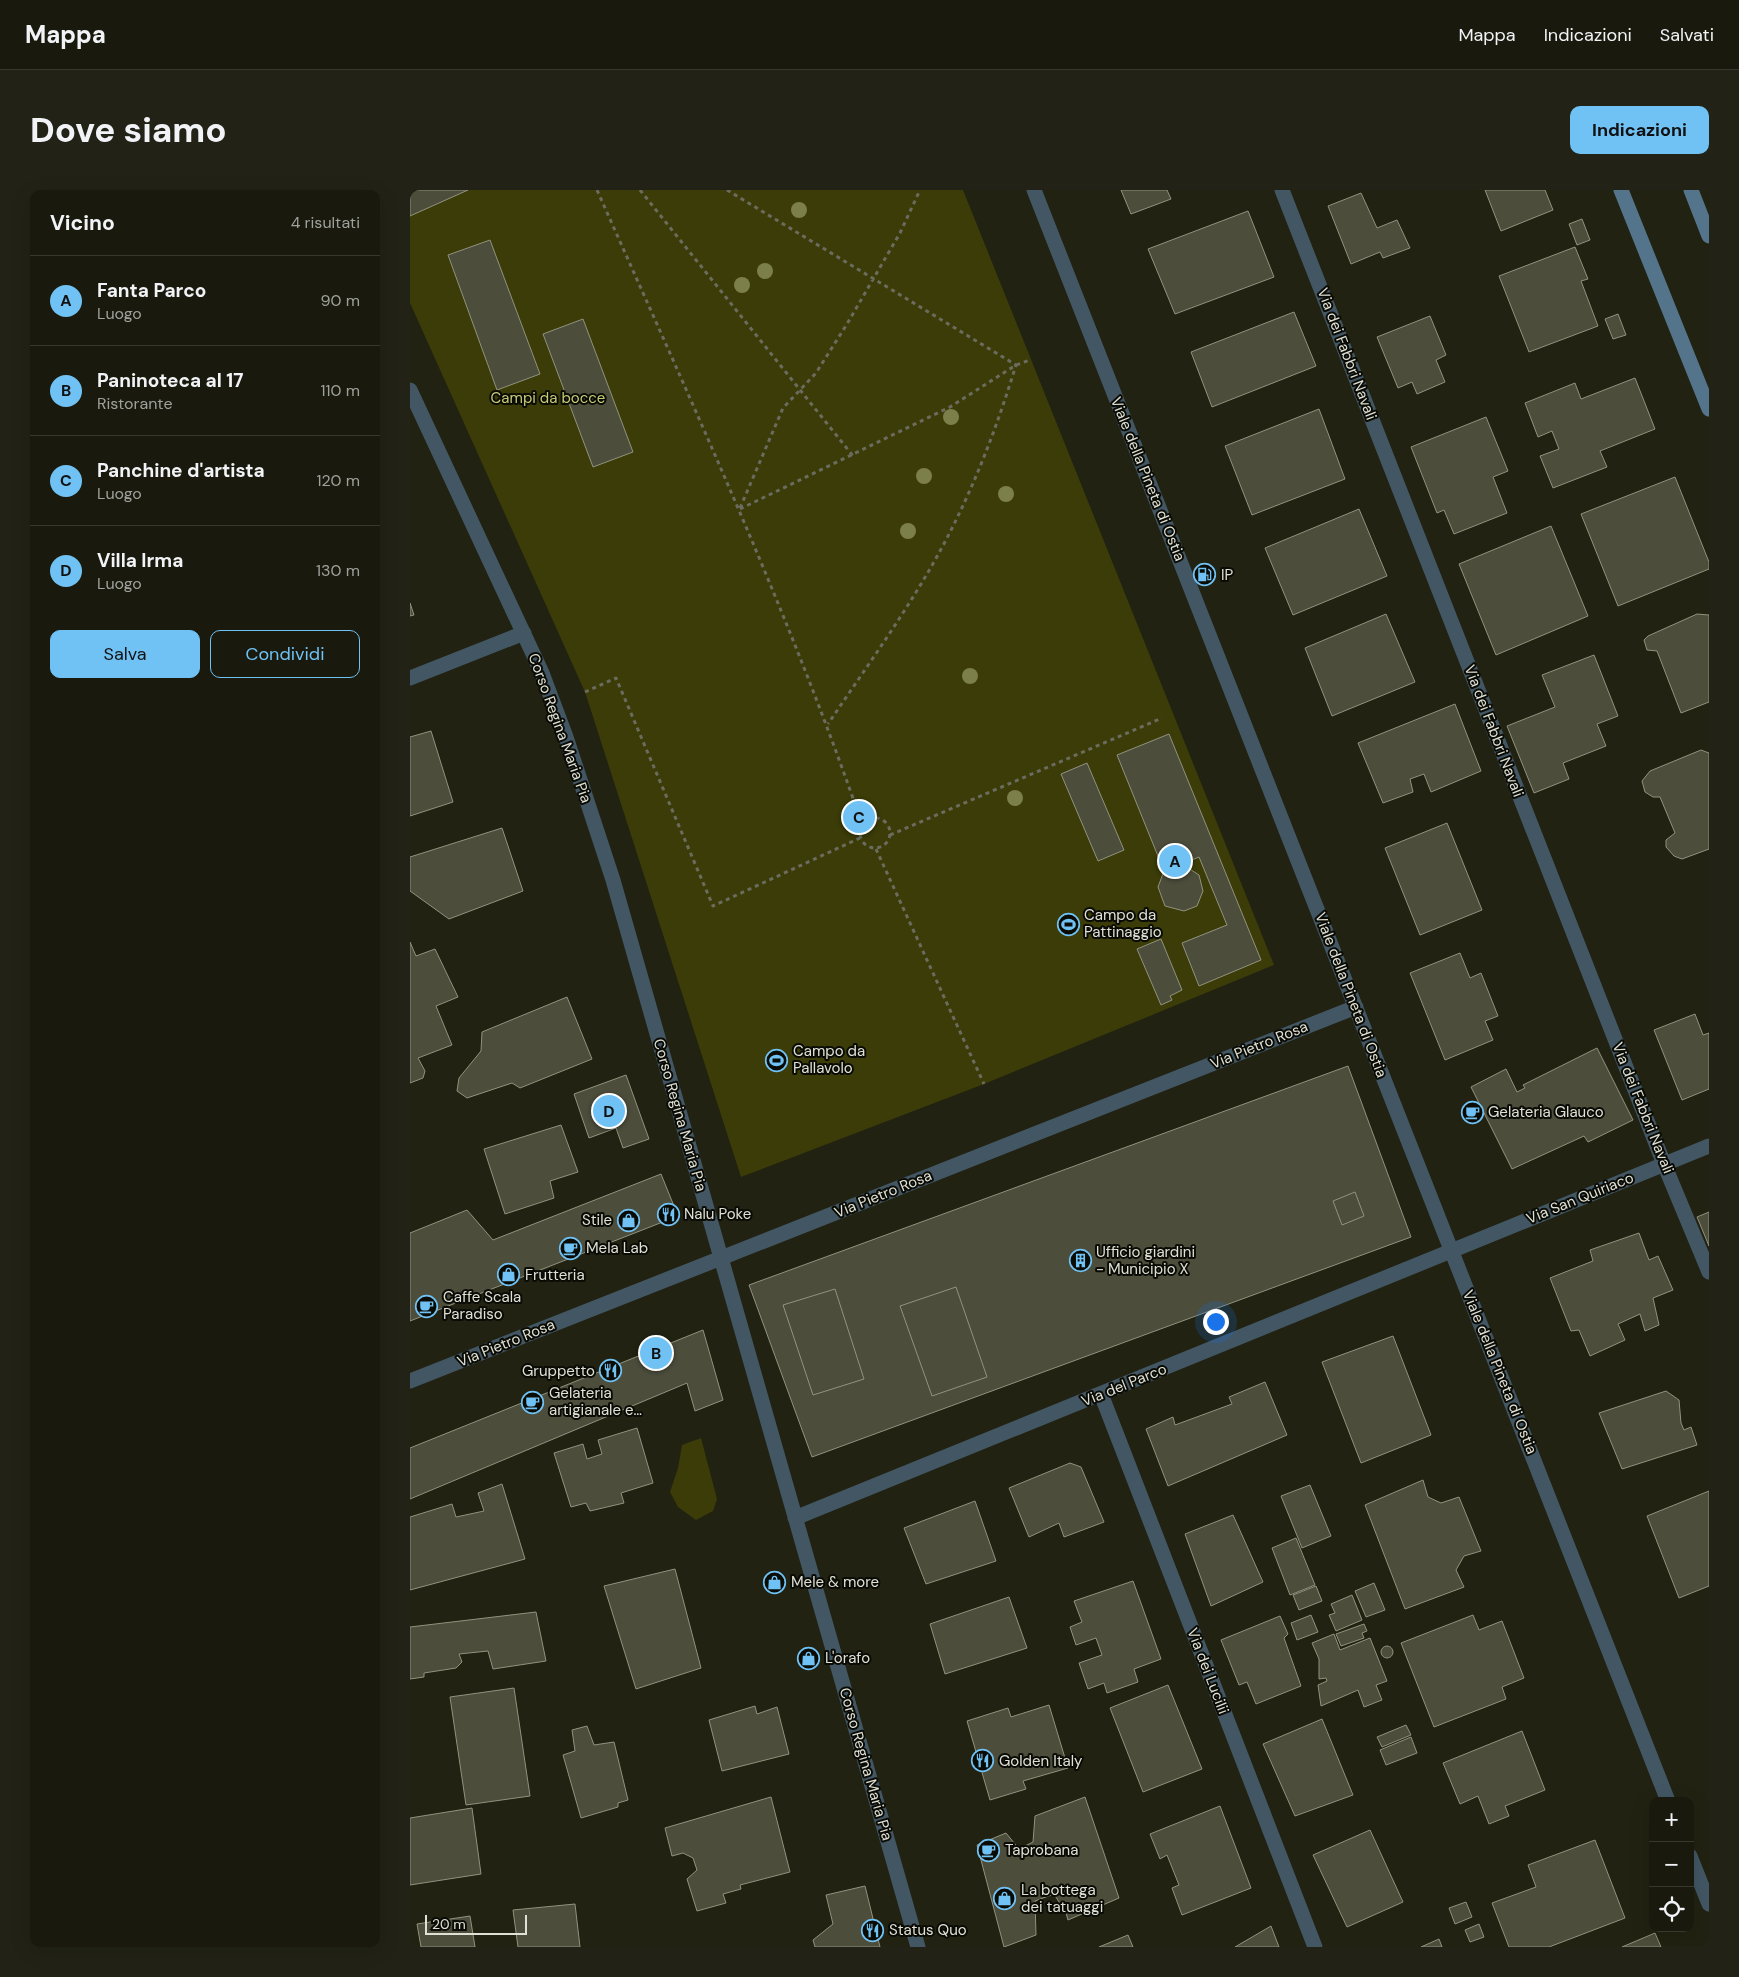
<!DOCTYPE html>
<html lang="it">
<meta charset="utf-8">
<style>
body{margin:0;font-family:"DM Sans",sans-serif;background:#222316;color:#f1f3f6}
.controls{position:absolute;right:15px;bottom:15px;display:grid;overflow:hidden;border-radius:10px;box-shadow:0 5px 20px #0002}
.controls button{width:45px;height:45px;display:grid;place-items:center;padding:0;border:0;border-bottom:1px solid #37382e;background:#191a0d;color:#f1f3f6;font:25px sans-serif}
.scale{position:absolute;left:15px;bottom:12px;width:102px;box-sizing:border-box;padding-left:5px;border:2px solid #e0e1d6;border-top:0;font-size:14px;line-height:18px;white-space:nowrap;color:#e0e1d6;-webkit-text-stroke:4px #0a0b05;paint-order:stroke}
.you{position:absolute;left:805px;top:1131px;width:18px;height:18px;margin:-12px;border:4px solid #fff;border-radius:50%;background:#1a73e8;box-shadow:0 0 0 8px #1a73e833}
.badge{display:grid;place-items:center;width:32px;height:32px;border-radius:50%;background:#70c1f4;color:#111;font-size:16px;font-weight:700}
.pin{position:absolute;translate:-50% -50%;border:2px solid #fff;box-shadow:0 1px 5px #0006}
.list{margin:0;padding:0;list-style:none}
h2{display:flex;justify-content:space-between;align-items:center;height:65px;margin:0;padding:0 20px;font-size:21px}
h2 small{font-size:16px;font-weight:400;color:#9fa19d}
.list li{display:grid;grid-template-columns:32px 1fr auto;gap:15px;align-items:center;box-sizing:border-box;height:90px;padding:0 20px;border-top:1px solid #37382e}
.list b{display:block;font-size:19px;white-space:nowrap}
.list p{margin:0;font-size:16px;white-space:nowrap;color:#9fa19d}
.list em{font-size:16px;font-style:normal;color:#9fa19d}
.actions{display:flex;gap:10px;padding:15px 20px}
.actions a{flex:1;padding:11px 0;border:1px solid #70c1f4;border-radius:10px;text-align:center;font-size:18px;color:#70c1f4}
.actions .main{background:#70c1f4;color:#111}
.icon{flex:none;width:28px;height:28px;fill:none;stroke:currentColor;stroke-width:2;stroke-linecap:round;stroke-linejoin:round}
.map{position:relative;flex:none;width:1299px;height:1757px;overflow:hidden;border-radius:10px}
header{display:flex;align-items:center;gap:30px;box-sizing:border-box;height:70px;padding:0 25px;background:#191a0d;border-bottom:1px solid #37382e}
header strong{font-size:24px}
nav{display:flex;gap:28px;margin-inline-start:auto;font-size:18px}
.intro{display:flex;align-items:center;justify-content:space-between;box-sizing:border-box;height:120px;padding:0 30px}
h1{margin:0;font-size:35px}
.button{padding:12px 22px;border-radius:10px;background:#70c1f4;color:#111;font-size:18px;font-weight:700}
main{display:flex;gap:30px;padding:0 30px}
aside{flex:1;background:#191a0d;border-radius:10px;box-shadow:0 5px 20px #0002}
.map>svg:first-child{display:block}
</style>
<header>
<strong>Mappa</strong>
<nav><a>Mappa</a><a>Indicazioni</a><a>Salvati</a></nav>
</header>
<div class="intro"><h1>Dove siamo</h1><a class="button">Indicazioni</a></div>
<main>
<aside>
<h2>Vicino<small>4 risultati</small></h2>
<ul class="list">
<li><span class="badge">A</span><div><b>Fanta Parco</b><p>Luogo</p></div><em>90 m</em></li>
<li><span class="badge">B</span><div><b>Paninoteca al 17</b><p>Ristorante</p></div><em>110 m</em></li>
<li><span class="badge">C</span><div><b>Panchine d'artista</b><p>Luogo</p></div><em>120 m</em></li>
<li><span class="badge">D</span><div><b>Villa Irma</b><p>Luogo</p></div><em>130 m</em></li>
</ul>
<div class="actions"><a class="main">Salva</a><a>Condividi</a></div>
</aside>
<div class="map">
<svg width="1299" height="1757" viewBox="0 0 1299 1757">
<rect width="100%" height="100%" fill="#212211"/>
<!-- green -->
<path fill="#3b3c08" d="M 0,0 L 553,0 L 864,775 L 574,894 L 331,987 L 175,502 L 0,113 Z
M 291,1248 L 307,1309 L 303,1321 L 286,1330 L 268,1317 L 260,1302 L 268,1278 L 272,1255 Z"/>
<!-- building -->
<path fill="#4c4d3b" stroke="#91937f" d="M 0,0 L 58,0 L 0,26 Z
M 711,0 L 757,0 L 761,9 L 721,24 Z
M 1075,0 L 1135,0 L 1143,20 L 1091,41 Z
M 951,3 L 967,38 L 987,30 L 1000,58 L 973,68 L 970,62 L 941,74 L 918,16 Z
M 838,21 L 864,87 L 765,124 L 738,59 Z
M 1172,29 L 1180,50 L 1167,55 L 1159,34 Z
M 80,50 L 130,184 L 87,200 L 38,65 Z
M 1165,57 L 1178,89 L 1171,91 L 1188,136 L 1119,162 L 1089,86 Z
M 884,122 L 906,176 L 802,217 L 781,162 Z
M 1208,124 L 1216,145 L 1203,149 L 1195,129 Z
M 1020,126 L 1036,165 L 1026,170 L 1035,192 L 1007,204 L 1002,192 L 988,198 L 967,147 Z
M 173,129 L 223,262 L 183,277 L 133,144 Z
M 1225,188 L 1245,239 L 1190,261 L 1197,277 L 1143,298 L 1130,266 L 1149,259 L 1142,241 L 1128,247 L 1115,213 L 1165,193 L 1171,209 Z
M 909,219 L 935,289 L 842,325 L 815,256 Z
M 1076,227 L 1098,281 L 1083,287 L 1097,323 L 1044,344 L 1034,320 L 1027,323 L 1001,257 Z
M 1265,287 L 1299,372 L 1299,379 L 1208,416 L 1171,324 Z
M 949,319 L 977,386 L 883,425 L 855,358 Z
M 1141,336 L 1178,426 L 1086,465 L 1049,374 Z
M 0,413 L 4,425 L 0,426 Z
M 976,424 L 1005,492 L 922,526 L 895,458 Z
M 1287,424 L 1299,425 L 1299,512 L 1271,523 L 1247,461 L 1237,460 L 1234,450 L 1238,446 Z
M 1184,465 L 1208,526 L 1187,534 L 1196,556 L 1153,573 L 1159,589 L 1124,603 L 1097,536 L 1145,517 L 1132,485 Z
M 1045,514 L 1071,581 L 1021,602 L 1014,584 L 1000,589 L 1003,602 L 973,613 L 948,553 Z
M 21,541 L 43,612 L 0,626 L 0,547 Z
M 759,544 L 851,770 L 789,796 L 772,753 L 817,735 L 789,667 L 754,681 L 707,565 Z
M 1291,560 L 1299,563 L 1299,659 L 1272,669 L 1264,666 L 1256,657 L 1256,650 L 1265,643 L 1250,607 L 1243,607 L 1235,602 L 1232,591 L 1240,581 Z
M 677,573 L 714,660 L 688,671 L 651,584 Z
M 1037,633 L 1072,720 L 1010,745 L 975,658 Z
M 92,638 L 113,701 L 39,729 L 0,701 L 0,667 Z
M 772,674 L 789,685 L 793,701 L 787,716 L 774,721 L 755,716 L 748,697 L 754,681 Z
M 751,749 L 772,800 L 760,806 L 762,810 L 751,815 L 727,759 Z
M 0,752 L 6,766 L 25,759 L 48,807 L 26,816 L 42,855 L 8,868 L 15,881 L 13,888 L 0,893 Z
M 1050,763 L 1060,788 L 1071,783 L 1088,826 L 1075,831 L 1083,850 L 1035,870 L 1000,783 Z
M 157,807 L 182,869 L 110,898 L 102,893 L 57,908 L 47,901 L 49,888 L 71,861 L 72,842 Z
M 1285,824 L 1293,845 L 1299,843 L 1299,899 L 1272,910 L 1244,840 Z
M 1187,858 L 1223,930 L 1178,952 L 1174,946 L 1102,979 L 1061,897 L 1096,879 L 1107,902 L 1115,898 L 1113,895 Z
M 938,876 L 1001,1047 L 402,1267 L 339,1095 Z
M 216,885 L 239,949 L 213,958 L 206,938 L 179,948 L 164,904 Z
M 151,935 L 168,982 L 140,991 L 144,1008 L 95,1024 L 74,959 Z
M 251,984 L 268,1026 L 0,1131 L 0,1043 L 57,1020 L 83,1050 Z
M 945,1002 L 954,1026 L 932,1035 L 923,1011 Z
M 1299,1022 L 1299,1056 L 1287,1027 Z
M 1229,1043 L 1239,1070 L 1248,1066 L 1263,1100 L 1243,1108 L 1249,1135 L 1235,1141 L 1230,1124 L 1208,1134 L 1215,1150 L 1180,1166 L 1169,1140 L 1161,1141 L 1140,1088 L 1183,1071 L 1180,1060 Z
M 546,1097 L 577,1187 L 522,1206 L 490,1116 Z
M 425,1099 L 454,1189 L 403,1205 L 373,1115 Z
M 293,1140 L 313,1210 L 285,1221 L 277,1193 L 0,1309 L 0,1258 Z
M 983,1146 L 1021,1245 L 951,1273 L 912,1172 Z
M 855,1192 L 877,1245 L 758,1296 L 736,1239 L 763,1227 L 765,1235 L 822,1214 L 819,1207 Z
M 1256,1201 L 1269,1210 L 1271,1233 L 1274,1240 L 1281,1237 L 1287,1255 L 1212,1279 L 1189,1223 Z
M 227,1238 L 243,1293 L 211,1303 L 214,1313 L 180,1321 L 176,1313 L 161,1317 L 144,1263 L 173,1254 L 177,1269 L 192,1264 L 188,1250 Z
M 660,1273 L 671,1277 L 694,1332 L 654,1347 L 649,1333 L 619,1347 L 599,1298 Z
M 1013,1290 L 1018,1307 L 1031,1313 L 1049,1307 L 1071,1361 L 1054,1366 L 1046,1380 L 1054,1397 L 995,1419 L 955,1315 Z
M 92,1294 L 115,1369 L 0,1400 L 0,1327 L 42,1314 L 46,1327 L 74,1321 L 68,1303 Z
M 900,1295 L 921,1346 L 892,1358 L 871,1306 Z
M 1299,1301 L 1299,1396 L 1269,1408 L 1237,1326 Z
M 565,1311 L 586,1371 L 516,1394 L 494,1338 Z
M 823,1325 L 853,1392 L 801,1416 L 775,1344 Z
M 886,1348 L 905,1395 L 880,1405 L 862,1358 Z
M 265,1379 L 291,1478 L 226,1499 L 194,1396 Z
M 723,1391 L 751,1469 L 724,1479 L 728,1492 L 697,1503 L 694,1493 L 678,1499 L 669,1473 L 692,1465 L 686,1448 L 666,1455 L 660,1437 L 672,1432 L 664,1411 Z
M 964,1393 L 975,1420 L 956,1427 L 945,1401 Z
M 906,1396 L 912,1411 L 889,1420 L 883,1405 Z
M 942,1405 L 952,1430 L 926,1441 L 919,1425 L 925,1423 L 921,1414 Z
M 599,1407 L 617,1458 L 535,1484 L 520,1434 Z
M 126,1422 L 136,1471 L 83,1479 L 78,1461 L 49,1464 L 52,1472 L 46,1478 L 14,1483 L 14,1487 L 0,1489 L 0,1437 Z
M 901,1425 L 908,1442 L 887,1450 L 881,1433 Z
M 1063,1425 L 1069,1440 L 1092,1431 L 1114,1488 L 1092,1497 L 1096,1509 L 1024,1537 L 991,1453 Z
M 870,1426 L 878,1444 L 874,1448 L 891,1496 L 846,1514 L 837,1492 L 829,1495 L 811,1450 Z
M 954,1434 L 957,1441 L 952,1443 L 954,1448 L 931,1456 L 926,1444 Z
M 924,1444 L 930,1460 L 960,1448 L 977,1491 L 966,1495 L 972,1510 L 954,1517 L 948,1500 L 911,1516 L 908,1495 L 917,1491 L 916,1488 L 909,1489 L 909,1469 L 902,1453 Z
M971 1462a6 6 0 1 1 12 0a6 6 0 1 1-12 0Z
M 758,1495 L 792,1579 L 733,1602 L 700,1518 Z
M 104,1498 L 120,1606 L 56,1615 L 40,1507 Z
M 639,1515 L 658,1578 L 613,1591 L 616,1599 L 580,1610 L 557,1531 L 598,1518 L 601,1527 Z
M 345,1516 L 347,1524 L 367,1517 L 379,1564 L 312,1581 L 299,1530 Z
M 912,1529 L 943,1605 L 885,1626 L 853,1554 Z
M 996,1535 L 1001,1545 L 972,1557 L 967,1547 Z
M 177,1536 L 184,1555 L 204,1552 L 218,1610 L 208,1613 L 208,1617 L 171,1628 L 153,1565 L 165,1561 L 162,1540 Z
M 1112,1541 L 1135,1600 L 1095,1616 L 1099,1626 L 1079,1634 L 1068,1606 L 1050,1614 L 1033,1573 Z
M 1001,1547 L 1007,1563 L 976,1575 L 970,1560 Z
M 361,1607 L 380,1682 L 330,1695 L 331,1699 L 313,1704 L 316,1713 L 287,1721 L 277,1689 L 287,1680 L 283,1668 L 273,1663 L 262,1666 L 255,1638 Z
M 675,1607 L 709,1708 L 658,1730 L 656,1723 L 644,1704 L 625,1711 L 626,1745 L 594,1757 L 567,1655 L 596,1643 L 609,1659 L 623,1652 L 625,1626 Z
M 810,1616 L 841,1698 L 772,1725 L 762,1698 L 769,1695 L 757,1665 L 750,1669 L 740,1644 Z
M 62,1618 L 71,1684 L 0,1695 L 0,1628 Z
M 960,1640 L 993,1712 L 937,1737 L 903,1665 Z
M 1185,1650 L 1215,1728 L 1139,1757 L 1099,1757 L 1082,1713 L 1126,1697 L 1118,1675 Z
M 455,1696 L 470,1757 L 405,1757 L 403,1750 L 423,1734 L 416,1705 Z
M 1056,1712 L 1062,1727 L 1045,1734 L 1039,1718 Z
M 165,1714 L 170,1757 L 108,1757 L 103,1720 Z
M 60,1726 L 65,1757 L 11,1757 L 7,1734 Z
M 1069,1734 L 1074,1747 L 1060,1752 L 1055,1740 Z
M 861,1736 L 869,1757 L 825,1757 Z
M 1245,1743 L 1251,1757 L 1212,1757 Z
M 718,1745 L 723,1757 L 689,1757 Z
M 1029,1749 L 1032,1757 L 1011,1757 Z"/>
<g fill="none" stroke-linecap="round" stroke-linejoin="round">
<!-- path -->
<path stroke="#6b6c5e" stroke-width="3" stroke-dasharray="4 4" stroke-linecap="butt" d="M 187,0 C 280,209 377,417 452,634
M 230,0 L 443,266
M 317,0 L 606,175 C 590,227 571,279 547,328 C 512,401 463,467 418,534
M 330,318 L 373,218 L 406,183 L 437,134 L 490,43 L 510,0
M 330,319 L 540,217 L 606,175 L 620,170
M 175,502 L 206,488 L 303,716 L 450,648
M450 643a15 15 0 1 1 30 0a15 15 0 1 1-30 0Z
M 480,645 L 752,528
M 466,659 L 574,894"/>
<!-- street -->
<path stroke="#425664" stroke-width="15" d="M 624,0 L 1258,1611
M 872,0 L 1254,974 L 1299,1082
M 0,200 L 132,483 L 156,547 L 203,690 L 508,1757
M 0,488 L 114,443
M 0,1191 L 946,817
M 691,1204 L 905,1757
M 385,1328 L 1299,956
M 1280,1666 L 1299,1714"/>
<!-- secondary -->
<path stroke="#53748a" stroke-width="15" d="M 1211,0 L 1299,219
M 1281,0 L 1299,46"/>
</g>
<!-- trees -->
<g fill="#7c7f4a">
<circle cx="389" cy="20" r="8"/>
<circle cx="355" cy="81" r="8"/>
<circle cx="332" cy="95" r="8"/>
<circle cx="541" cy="227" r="8"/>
<circle cx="514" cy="286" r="8"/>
<circle cx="596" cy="304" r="8"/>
<circle cx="498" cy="341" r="8"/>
<circle cx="560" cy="486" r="8"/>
<circle cx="605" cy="608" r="8"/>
</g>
<!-- icons -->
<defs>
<symbol id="fuel-ring" viewBox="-11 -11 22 22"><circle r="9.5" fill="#0a0b05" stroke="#70c1f4" stroke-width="1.5"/><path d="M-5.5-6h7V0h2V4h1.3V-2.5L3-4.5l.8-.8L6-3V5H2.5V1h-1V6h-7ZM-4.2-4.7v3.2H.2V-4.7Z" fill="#70c1f4"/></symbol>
<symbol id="stadium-ring" viewBox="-11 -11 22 22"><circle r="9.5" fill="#0a0b05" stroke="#70c1f4" stroke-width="1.5"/><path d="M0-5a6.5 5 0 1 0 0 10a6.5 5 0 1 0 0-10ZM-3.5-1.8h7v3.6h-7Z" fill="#70c1f4"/></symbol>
<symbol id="cafe-ring" viewBox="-11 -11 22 22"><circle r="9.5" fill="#0a0b05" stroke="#70c1f4" stroke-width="1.5"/><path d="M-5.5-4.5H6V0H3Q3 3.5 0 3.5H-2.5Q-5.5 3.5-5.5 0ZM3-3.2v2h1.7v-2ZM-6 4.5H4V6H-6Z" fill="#70c1f4"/></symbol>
<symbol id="restaurant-ring" viewBox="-11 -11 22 22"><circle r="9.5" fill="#0a0b05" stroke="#70c1f4" stroke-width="1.5"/><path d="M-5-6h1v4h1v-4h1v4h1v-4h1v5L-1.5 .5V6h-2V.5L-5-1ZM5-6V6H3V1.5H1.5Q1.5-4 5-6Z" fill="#70c1f4"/></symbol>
<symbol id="shop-ring" viewBox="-11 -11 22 22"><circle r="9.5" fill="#0a0b05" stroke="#70c1f4" stroke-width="1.5"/><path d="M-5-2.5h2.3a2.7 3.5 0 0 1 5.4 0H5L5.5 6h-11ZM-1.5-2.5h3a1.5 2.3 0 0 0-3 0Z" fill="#70c1f4"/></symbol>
<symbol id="building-ring" viewBox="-11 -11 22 22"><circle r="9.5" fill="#0a0b05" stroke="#70c1f4" stroke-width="1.5"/><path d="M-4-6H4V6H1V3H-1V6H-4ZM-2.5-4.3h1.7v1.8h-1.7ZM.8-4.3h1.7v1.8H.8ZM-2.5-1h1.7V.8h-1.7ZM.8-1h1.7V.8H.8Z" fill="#70c1f4"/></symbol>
</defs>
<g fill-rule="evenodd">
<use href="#fuel-ring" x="782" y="372" width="25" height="25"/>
<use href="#stadium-ring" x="646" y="722" width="25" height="25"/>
<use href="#stadium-ring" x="354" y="858" width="25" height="25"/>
<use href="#cafe-ring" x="1050" y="910" width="25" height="25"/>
<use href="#restaurant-ring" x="246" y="1012" width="25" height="25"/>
<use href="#shop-ring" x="206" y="1018" width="25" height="25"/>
<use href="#cafe-ring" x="148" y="1046" width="25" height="25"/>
<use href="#building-ring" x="658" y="1058" width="25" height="25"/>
<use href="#shop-ring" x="86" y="1072" width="25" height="25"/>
<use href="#cafe-ring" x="4" y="1104" width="25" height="25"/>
<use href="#restaurant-ring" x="188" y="1168" width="25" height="25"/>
<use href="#cafe-ring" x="110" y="1200" width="25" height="25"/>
<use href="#shop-ring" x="352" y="1380" width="25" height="25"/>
<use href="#shop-ring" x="386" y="1456" width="25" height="25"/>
<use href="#restaurant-ring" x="560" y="1558" width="25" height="25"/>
<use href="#cafe-ring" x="566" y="1648" width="25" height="25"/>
<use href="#shop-ring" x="582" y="1696" width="25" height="25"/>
<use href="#restaurant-ring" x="450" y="1728" width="25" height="25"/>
</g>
<g text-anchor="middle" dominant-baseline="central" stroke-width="4" stroke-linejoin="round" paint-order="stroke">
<!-- street labels -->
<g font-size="15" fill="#e0e1d6" stroke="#0a0b05">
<text transform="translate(937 164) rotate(69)">Via dei Fabbri Navali</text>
<text transform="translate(738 289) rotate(68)">Viale della Pineta di Ostia</text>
<text transform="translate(150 538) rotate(70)">Corso Regina Maria Pia</text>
<text transform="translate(1084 541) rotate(69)">Via dei Fabbri Navali</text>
<text transform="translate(941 805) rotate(69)">Viale della Pineta di Ostia</text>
<text transform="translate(849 855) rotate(-22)">Via Pietro Rosa</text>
<text transform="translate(1233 918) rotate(68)">Via dei Fabbri Navali</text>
<text transform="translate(270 925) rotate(74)">Corso Regina Maria Pia</text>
<text transform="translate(473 1004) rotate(-22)">Via Pietro Rosa</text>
<text transform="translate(1170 1008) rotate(-22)">Via San Quiriaco</text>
<text transform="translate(96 1153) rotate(-22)">Via Pietro Rosa</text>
<text transform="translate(1090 1182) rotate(68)">Viale della Pineta di Ostia</text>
<text transform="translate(714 1195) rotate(-22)">Via del Parco</text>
<text transform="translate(798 1481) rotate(69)">Via dei Lucilii</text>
<text transform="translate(456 1574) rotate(74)">Corso Regina Maria Pia</text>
</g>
<!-- park labels -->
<g font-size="15" fill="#c7cb78" stroke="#0a0b05">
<text x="138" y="208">Campi da bocce</text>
</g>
<!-- poi labels -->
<g font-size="15" fill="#e0e1d6" stroke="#0a0b05" text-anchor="start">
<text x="811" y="385">IP</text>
<text x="674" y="725">Campo da<tspan x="674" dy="17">Pattinaggio</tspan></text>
<text x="383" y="861">Campo da<tspan x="383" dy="17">Pallavolo</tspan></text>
<text x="1078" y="922">Gelateria Glauco</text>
<text x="274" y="1024">Nalu Poke</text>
<text x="202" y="1030" text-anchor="end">Stile</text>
<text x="176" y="1058">Mela Lab</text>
<text x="686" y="1062">Ufficio giardini<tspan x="686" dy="17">- Municipio X</tspan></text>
<text x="115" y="1085">Frutteria</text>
<text x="33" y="1107">Caffe Scala<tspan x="33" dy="17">Paradiso</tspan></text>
<text x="185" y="1181" text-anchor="end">Gruppetto</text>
<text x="139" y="1203">Gelateria<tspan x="139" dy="17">artigianale e…</tspan></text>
<text x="381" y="1392">Mele &amp; more</text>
<text x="415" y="1468">L'orafo</text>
<text x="589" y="1571">Golden Italy</text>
<text x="595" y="1660">Taprobana</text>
<text x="611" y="1700">La bottega<tspan x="611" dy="17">dei tatuaggi</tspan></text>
<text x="479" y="1740">Status Quo</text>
</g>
</g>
</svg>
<div class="controls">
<button>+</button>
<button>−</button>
<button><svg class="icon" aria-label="locate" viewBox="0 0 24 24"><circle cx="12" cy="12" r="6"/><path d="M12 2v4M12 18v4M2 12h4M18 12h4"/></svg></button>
</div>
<div class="scale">20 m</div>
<div class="you"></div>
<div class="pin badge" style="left:765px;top:671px">A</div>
<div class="pin badge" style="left:246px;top:1163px">B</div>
<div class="pin badge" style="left:449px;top:627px">C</div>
<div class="pin badge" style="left:199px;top:921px">D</div>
</div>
</main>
